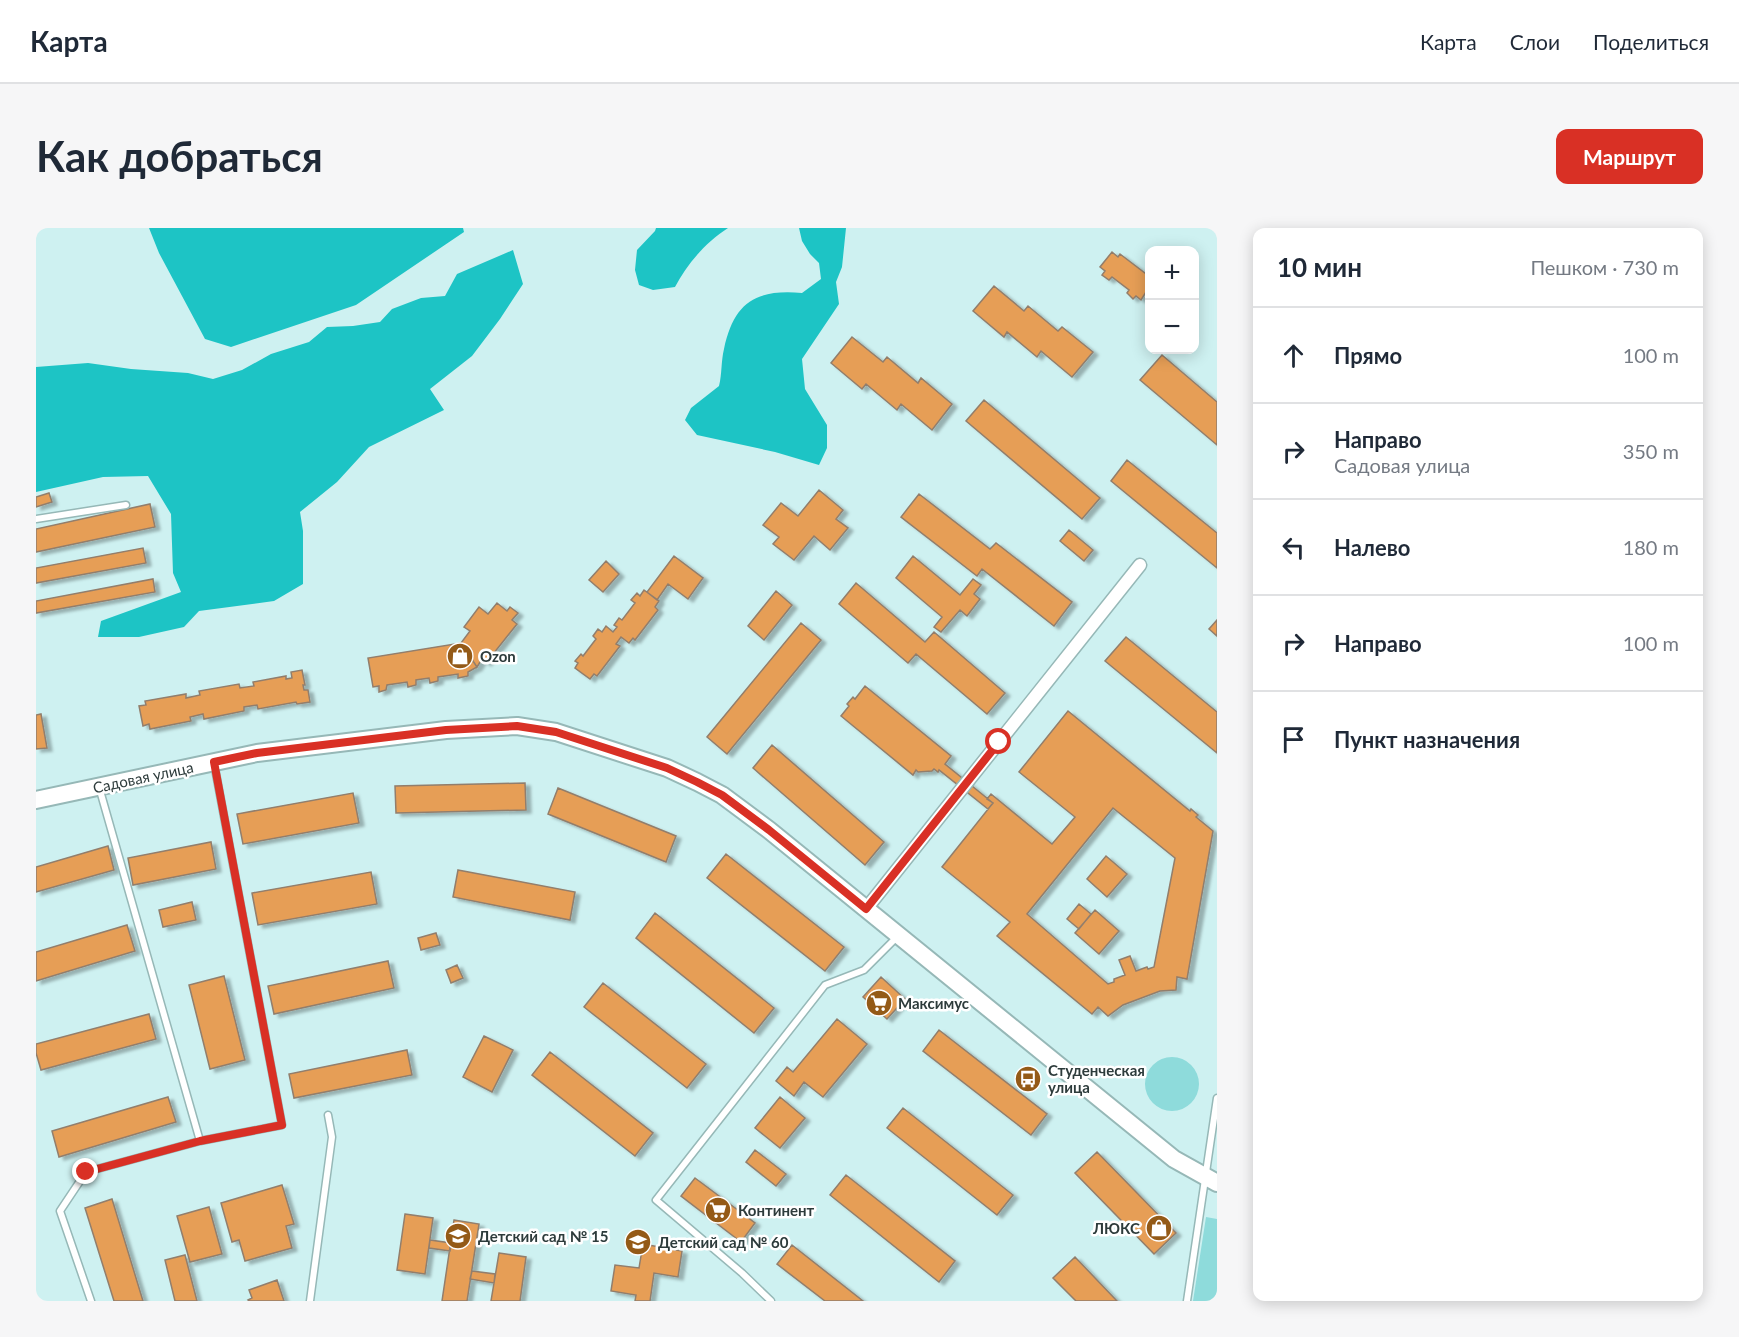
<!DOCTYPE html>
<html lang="ru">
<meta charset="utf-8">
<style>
body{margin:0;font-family:Lato,sans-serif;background:#f6f6f7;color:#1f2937}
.controls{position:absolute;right:18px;top:18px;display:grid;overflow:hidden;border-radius:12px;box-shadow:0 3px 15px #0003}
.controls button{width:54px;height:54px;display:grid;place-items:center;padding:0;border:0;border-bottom:2px solid #e0e1e3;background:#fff;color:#1f2937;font:30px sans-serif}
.stop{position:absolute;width:18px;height:18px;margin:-14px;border:4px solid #d93025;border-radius:50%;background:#fff}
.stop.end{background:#d93025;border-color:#fff;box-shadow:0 2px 6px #0008}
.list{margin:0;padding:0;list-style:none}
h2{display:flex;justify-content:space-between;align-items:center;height:78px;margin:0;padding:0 24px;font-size:26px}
h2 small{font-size:20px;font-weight:400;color:#747a83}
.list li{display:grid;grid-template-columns:39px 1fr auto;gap:18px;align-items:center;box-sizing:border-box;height:96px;padding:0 24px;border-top:2px solid #e0e1e3}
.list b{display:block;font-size:22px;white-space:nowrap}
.list p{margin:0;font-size:20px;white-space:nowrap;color:#747a83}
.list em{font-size:20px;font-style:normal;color:#747a83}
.icon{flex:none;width:33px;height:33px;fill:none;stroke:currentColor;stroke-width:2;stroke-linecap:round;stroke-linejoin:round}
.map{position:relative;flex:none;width:1181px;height:1073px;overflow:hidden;border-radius:12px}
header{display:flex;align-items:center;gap:36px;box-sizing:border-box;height:84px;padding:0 30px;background:#fff;border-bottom:2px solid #e0e1e3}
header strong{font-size:28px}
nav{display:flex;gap:33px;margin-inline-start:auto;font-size:21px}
.intro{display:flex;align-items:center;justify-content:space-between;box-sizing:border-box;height:144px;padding:0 36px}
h1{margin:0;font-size:42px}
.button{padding:15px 27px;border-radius:12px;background:#d93025;color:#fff;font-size:21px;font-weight:700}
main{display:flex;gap:36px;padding:0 36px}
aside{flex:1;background:#fff;border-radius:12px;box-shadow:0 3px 15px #0003}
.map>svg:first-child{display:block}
</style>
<header>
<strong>Карта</strong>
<nav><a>Карта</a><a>Слои</a><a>Поделиться</a></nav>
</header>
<div class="intro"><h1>Как добраться</h1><a class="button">Маршрут</a></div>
<main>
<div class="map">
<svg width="1181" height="1073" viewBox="0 0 1181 1073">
<defs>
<filter id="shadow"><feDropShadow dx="5" dy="3" stdDeviation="1.5" flood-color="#0004"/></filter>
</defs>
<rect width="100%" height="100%" fill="#cef1f1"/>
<!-- green -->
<path fill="#8edbdb" d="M1109 856a27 27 0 1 1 54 0a27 27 0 1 1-54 0Z
M 1170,989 L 1181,991 L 1181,1073 L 1157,1073 Z"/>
<!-- forest -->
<path fill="#1dc4c5" d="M 113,0 L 427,0 L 428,4 L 320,77 L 195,119 L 169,111 L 123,25 Z
M 620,0 L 692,0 C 670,14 651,36 639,59 L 617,62 L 603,57 L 599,42 L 601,22 L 619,3 Z
M 763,0 L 810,0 L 806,39 L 800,54 L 803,76 L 766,131 L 769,161 L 791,197 L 791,220 L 783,237 L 739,224 L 661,207 L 649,192 L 655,180 L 683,158 C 686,146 685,133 688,121 C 698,74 720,61 766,65 L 785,51 L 783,35 L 774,26 L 766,13 Z
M 477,22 L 487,56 L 464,91 L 436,128 L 394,161 L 408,182 L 333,219 L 301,254 L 264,284 L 267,303 L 267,356 L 238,373 L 163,383 L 148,399 L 103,409 L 62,409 L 65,393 L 145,364 L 137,345 L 135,286 L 112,248 L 67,249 L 0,264 L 0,139 L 52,135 L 95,141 L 152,145 L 177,151 L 206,142 L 235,126 L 273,114 L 291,99 L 317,98 L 344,94 L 356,81 L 385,70 L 409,68 L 421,46 Z"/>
<!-- building -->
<path fill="#e69e56" stroke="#927e6c" stroke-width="1.5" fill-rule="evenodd" filter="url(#shadow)" d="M 1076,24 L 1082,29 L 1084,26 L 1114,49 L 1111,53 L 1114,54 L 1114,66 L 1110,64 L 1105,72 L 1100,68 L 1097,71 L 1091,65 L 1093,62 L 1076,49 L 1073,52 L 1066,47 L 1069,43 L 1064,39 Z
M 958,58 L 988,83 L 992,78 L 1022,103 L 1026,99 L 1057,124 L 1036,149 L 1005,123 L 1001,129 L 971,104 L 968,109 L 937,83 Z
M 816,109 L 847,134 L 851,129 L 882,155 L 885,150 L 916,176 L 896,202 L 865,176 L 861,182 L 830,156 L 826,161 L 795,135 Z
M 1126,127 L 1181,174 L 1181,217 L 1104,152 Z
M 948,172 L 1064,270 L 1046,291 L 930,193 Z
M 1091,232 L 1181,305 L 1181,340 L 1075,253 Z
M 783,262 L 807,282 L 800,291 L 812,300 L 794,322 L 778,308 L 758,332 L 737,316 L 743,309 L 727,297 L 745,275 L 762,288 Z
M 13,265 L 16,274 L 0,279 L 0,269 Z
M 883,266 L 954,321 L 960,315 L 1036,374 L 1018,398 L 946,341 L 941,348 L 865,289 Z
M 114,276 L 119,299 L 0,324 L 0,301 Z
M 1033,302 L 1057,322 L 1048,333 L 1024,313 Z
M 107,320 L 110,335 L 0,355 L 0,340 Z
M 638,328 L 667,350 L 652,371 L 632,356 L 621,372 L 611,364 Z
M 877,328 L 924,367 L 937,351 L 945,357 L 938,366 L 944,371 L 931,388 L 924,382 L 905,404 L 898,399 L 906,389 L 860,350 Z
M 570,333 L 583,346 L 567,364 L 553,352 Z
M 117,351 L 119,364 L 0,385 L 0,373 Z
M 820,355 L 889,414 L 898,404 L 969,465 L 951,486 L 880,426 L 872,435 L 803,376 Z
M 608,362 L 623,373 L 619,379 L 622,382 L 599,412 L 597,410 L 593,415 L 585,409 L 580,416 L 584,418 L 561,448 L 558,446 L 554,451 L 539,440 L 542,435 L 539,433 L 545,426 L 547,428 L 560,411 L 557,408 L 562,401 L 566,404 L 570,398 L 577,404 L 581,399 L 578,397 L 583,390 L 586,392 L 599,375 L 595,372 L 601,365 L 604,368 Z
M 740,363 L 756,377 L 728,412 L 712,398 Z
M 461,375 L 471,383 L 474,379 L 482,385 L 476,392 L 481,396 L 450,435 L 446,431 L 441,439 L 425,415 L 434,403 L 428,399 L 443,379 L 452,386 Z
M 1181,392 L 1181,408 L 1173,401 Z
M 765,395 L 785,412 L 691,526 L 671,509 Z
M 1090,409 L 1181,484 L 1181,525 L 1069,433 Z
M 425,415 L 441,439 L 432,444 L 432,448 L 422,450 L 422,446 L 402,449 L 402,453 L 394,455 L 393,450 L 380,452 L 380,457 L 372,459 L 371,454 L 351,457 L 350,462 L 343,464 L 343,458 L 337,459 L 332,430 Z
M 266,442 L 269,457 L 267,457 L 268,462 L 272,462 L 274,474 L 261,476 L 260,474 L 222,481 L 221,477 L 208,479 L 208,483 L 168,491 L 167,486 L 154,489 L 155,493 L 114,501 L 113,496 L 107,498 L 103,478 L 110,477 L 109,473 L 150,466 L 150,470 L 164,467 L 163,463 L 203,456 L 204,460 L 218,458 L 217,454 L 250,448 L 250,451 L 256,450 L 255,444 Z
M 829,458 L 915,528 L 909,536 L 957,575 L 952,581 L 903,542 L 902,544 L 898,541 L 896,543 L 882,544 L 880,542 L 877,547 L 805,488 L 813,478 L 811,476 L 817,469 L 819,471 Z
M 1032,483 L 1154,583 L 1155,581 L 1162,587 L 1160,589 L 1177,603 L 1151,751 L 1141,749 L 1140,762 L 1124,763 L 1087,777 L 1072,788 L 1062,779 L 1056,786 L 961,708 L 974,694 L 906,639 L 957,575 L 951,571 L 955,566 L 1016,616 L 1039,589 L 983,544 ZM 1077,580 L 1139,630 L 1118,739 L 1112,741 L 1111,739 L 1100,743 L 1094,728 L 1083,732 L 1089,747 L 1078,751 L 1078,754 L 1072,756 L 991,686 Z
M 5,486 L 11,520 L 0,521 L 0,487 Z
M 736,517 L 848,614 L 829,637 L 717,540 Z
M 489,555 L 490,582 L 360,585 L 359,558 Z
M 522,560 L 640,608 L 630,634 L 512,586 Z
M 317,565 L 323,595 L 207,616 L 201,586 Z
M 175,614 L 180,641 L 97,657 L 92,630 Z
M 72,618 L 78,642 L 0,664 L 0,639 Z
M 690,626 L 808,719 L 789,743 L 671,650 Z
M 1070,628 L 1091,646 L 1071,669 L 1051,651 Z
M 422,642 L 539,664 L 534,692 L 417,669 Z
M 335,644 L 341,676 L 222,697 L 216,665 Z
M 156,674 L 160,692 L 127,699 L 123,682 Z
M 1043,676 L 1055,686 L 1043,701 L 1031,691 Z
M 1059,682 L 1083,703 L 1063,726 L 1039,705 Z
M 619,685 L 738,780 L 718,805 L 600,710 Z
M 91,697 L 99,723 L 0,753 L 0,724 Z
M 400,705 L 404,717 L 385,722 L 382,710 Z
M 352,733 L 358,760 L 238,786 L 232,758 Z
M 421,737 L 427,750 L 415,755 L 410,742 Z
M 188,748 L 209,832 L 174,841 L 153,757 Z
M 845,749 L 869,771 L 851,791 L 827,769 Z
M 567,755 L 670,836 L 651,860 L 548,779 Z
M 113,786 L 120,811 L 5,842 L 0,825 L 0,816 Z
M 801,791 L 831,816 L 787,869 L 768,854 L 758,868 L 740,853 L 751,839 L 757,844 Z
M 903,802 L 1011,886 L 995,907 L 887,823 Z
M 448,808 L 477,822 L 456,864 L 427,849 Z
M 371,822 L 376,847 L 258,870 L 253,846 Z
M 514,824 L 617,905 L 599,928 L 496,847 Z
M 132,869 L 140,894 L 23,929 L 16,903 Z
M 744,869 L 769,890 L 744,920 L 719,900 Z
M 867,880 L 977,967 L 961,987 L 851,900 Z
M 719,922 L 750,946 L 740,958 L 710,934 Z
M 1061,924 L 1140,1005 L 1118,1026 L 1039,945 Z
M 810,947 L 919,1033 L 903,1054 L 794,967 Z
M 659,950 L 719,995 L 705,1014 L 645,968 Z
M 246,957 L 258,996 L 250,998 L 256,1020 L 209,1033 L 203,1012 L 196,1014 L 185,975 Z
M 76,971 L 107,1073 L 78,1073 L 49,980 Z
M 173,979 L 186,1026 L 154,1034 L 141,988 Z
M 369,986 L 397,990 L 389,1046 L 361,1042 Z
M 418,992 L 443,996 L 431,1073 L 406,1073 Z
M 394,1012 L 415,1015 L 414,1023 L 393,1020 Z
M 607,1016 L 646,1023 L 642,1049 L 618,1045 L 614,1073 L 599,1073 L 600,1067 L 575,1063 L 579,1037 L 603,1040 Z
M 756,1017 L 827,1073 L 789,1073 L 741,1036 Z
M 463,1025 L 490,1029 L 484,1073 L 455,1073 Z
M 149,1027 L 161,1073 L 139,1073 L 129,1032 Z
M 1039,1029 L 1081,1073 L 1040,1073 L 1017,1050 Z
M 436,1043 L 459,1046 L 458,1055 L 434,1051 Z
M 241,1052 L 248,1073 L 213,1073 L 212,1072 L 216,1070 L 213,1062 Z"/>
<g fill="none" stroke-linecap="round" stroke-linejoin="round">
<defs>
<path id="lane" d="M 0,291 L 90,277
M 63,559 L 164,913
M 55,1073 L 24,983 L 50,944 L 164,913 L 246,897 L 178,535
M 274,1073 L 296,909 L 292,887
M 735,1073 L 706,1045 L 620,972 L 789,757 L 828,742 L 862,708
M 1151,1073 L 1181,870"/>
<path id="street" d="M 830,681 L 1104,337"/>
<path id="secondary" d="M 0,572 L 221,525 L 410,502 L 481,498 L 520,504 L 631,540 L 661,554 L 686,567 L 733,602 L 1138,931 L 1181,955"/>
</defs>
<!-- lane casing -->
<use href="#lane" stroke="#96b8b7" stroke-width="9"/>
<!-- street casing -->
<use href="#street" stroke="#96b8b7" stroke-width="15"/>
<!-- secondary casing -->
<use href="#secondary" stroke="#96b8b7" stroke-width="20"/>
<!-- lane -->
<use href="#lane" stroke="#fff" stroke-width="6"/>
<!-- street -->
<use href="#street" stroke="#fff" stroke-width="12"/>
<!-- secondary -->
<use href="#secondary" stroke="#fff" stroke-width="16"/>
</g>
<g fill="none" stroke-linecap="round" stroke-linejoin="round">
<!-- route -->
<path stroke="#d93025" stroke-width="8" d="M 50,944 L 164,913 L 246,897 L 178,534 L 221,525 L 410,502 L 481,498 L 520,504 L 631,540 L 661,554 L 686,567 L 733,602 L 830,681 L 963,514"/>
</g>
<!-- icons -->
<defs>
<symbol id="shop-disc" viewBox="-11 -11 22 22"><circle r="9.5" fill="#945a17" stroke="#fff"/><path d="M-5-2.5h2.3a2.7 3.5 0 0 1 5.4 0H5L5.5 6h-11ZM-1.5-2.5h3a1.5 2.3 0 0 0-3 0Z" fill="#fff"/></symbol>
<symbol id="supermarket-disc" viewBox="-11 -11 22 22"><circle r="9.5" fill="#945a17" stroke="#fff"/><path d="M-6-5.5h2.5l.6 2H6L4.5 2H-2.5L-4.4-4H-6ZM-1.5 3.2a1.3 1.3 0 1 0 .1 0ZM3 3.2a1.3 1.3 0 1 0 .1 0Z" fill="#fff"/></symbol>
<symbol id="bus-disc" viewBox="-11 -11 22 22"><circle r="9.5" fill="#945a17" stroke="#fff"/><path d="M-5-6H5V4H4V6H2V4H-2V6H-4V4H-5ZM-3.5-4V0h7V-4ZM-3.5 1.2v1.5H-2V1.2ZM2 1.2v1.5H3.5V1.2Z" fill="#fff"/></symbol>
<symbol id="school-disc" viewBox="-11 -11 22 22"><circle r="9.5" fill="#945a17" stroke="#fff"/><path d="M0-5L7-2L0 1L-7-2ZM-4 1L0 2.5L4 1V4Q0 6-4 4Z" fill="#fff"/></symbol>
</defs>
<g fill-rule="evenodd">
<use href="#shop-disc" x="409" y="413" width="30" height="30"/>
<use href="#supermarket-disc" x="828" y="760" width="30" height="30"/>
<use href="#bus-disc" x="977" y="836" width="30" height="30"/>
<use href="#supermarket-disc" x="667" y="967" width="30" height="30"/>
<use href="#shop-disc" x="1108" y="985" width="30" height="30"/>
<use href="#school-disc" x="407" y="993" width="30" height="30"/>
<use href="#school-disc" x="587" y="999" width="30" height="30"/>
</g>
<g text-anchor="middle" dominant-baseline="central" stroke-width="5" stroke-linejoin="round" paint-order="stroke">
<!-- poi labels -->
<g font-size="15" font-weight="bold" fill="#2d3b3b" stroke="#fff" text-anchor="start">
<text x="444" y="428">Ozon</text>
<text x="862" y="775">Максимус</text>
<text x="1012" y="842">Студенческая<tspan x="1012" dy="17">улица</tspan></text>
<text x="702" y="982">Континент</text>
<text x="1104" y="1000" text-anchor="end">ЛЮКС</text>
<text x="442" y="1008">Детский сад № 15</text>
<text x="622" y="1014">Детский сад № 60</text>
</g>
<!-- street labels -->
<g font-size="15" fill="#2d3b3b" stroke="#fff">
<text transform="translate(107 549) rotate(-12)">Садовая улица</text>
</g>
</g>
</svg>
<div class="controls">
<button>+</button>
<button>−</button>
</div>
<div class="stop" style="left:963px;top:514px"></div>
<div class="stop end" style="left:50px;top:944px"></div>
</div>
<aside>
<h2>10 мин<small>Пешком · 730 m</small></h2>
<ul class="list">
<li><svg class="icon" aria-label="ahead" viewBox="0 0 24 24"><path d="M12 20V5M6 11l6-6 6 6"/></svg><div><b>Прямо</b></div><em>100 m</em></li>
<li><svg class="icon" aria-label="right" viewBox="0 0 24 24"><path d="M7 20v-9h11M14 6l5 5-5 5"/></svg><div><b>Направо</b><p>Садовая улица</p></div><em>350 m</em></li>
<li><svg class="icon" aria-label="left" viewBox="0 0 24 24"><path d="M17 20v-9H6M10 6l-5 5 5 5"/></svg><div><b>Налево</b></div><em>180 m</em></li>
<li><svg class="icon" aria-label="right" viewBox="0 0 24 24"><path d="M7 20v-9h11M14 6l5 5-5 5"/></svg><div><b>Направо</b></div><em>100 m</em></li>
<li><svg class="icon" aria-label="arrive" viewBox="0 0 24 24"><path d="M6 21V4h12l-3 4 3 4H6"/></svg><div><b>Пункт назначения</b></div></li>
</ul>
</aside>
</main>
